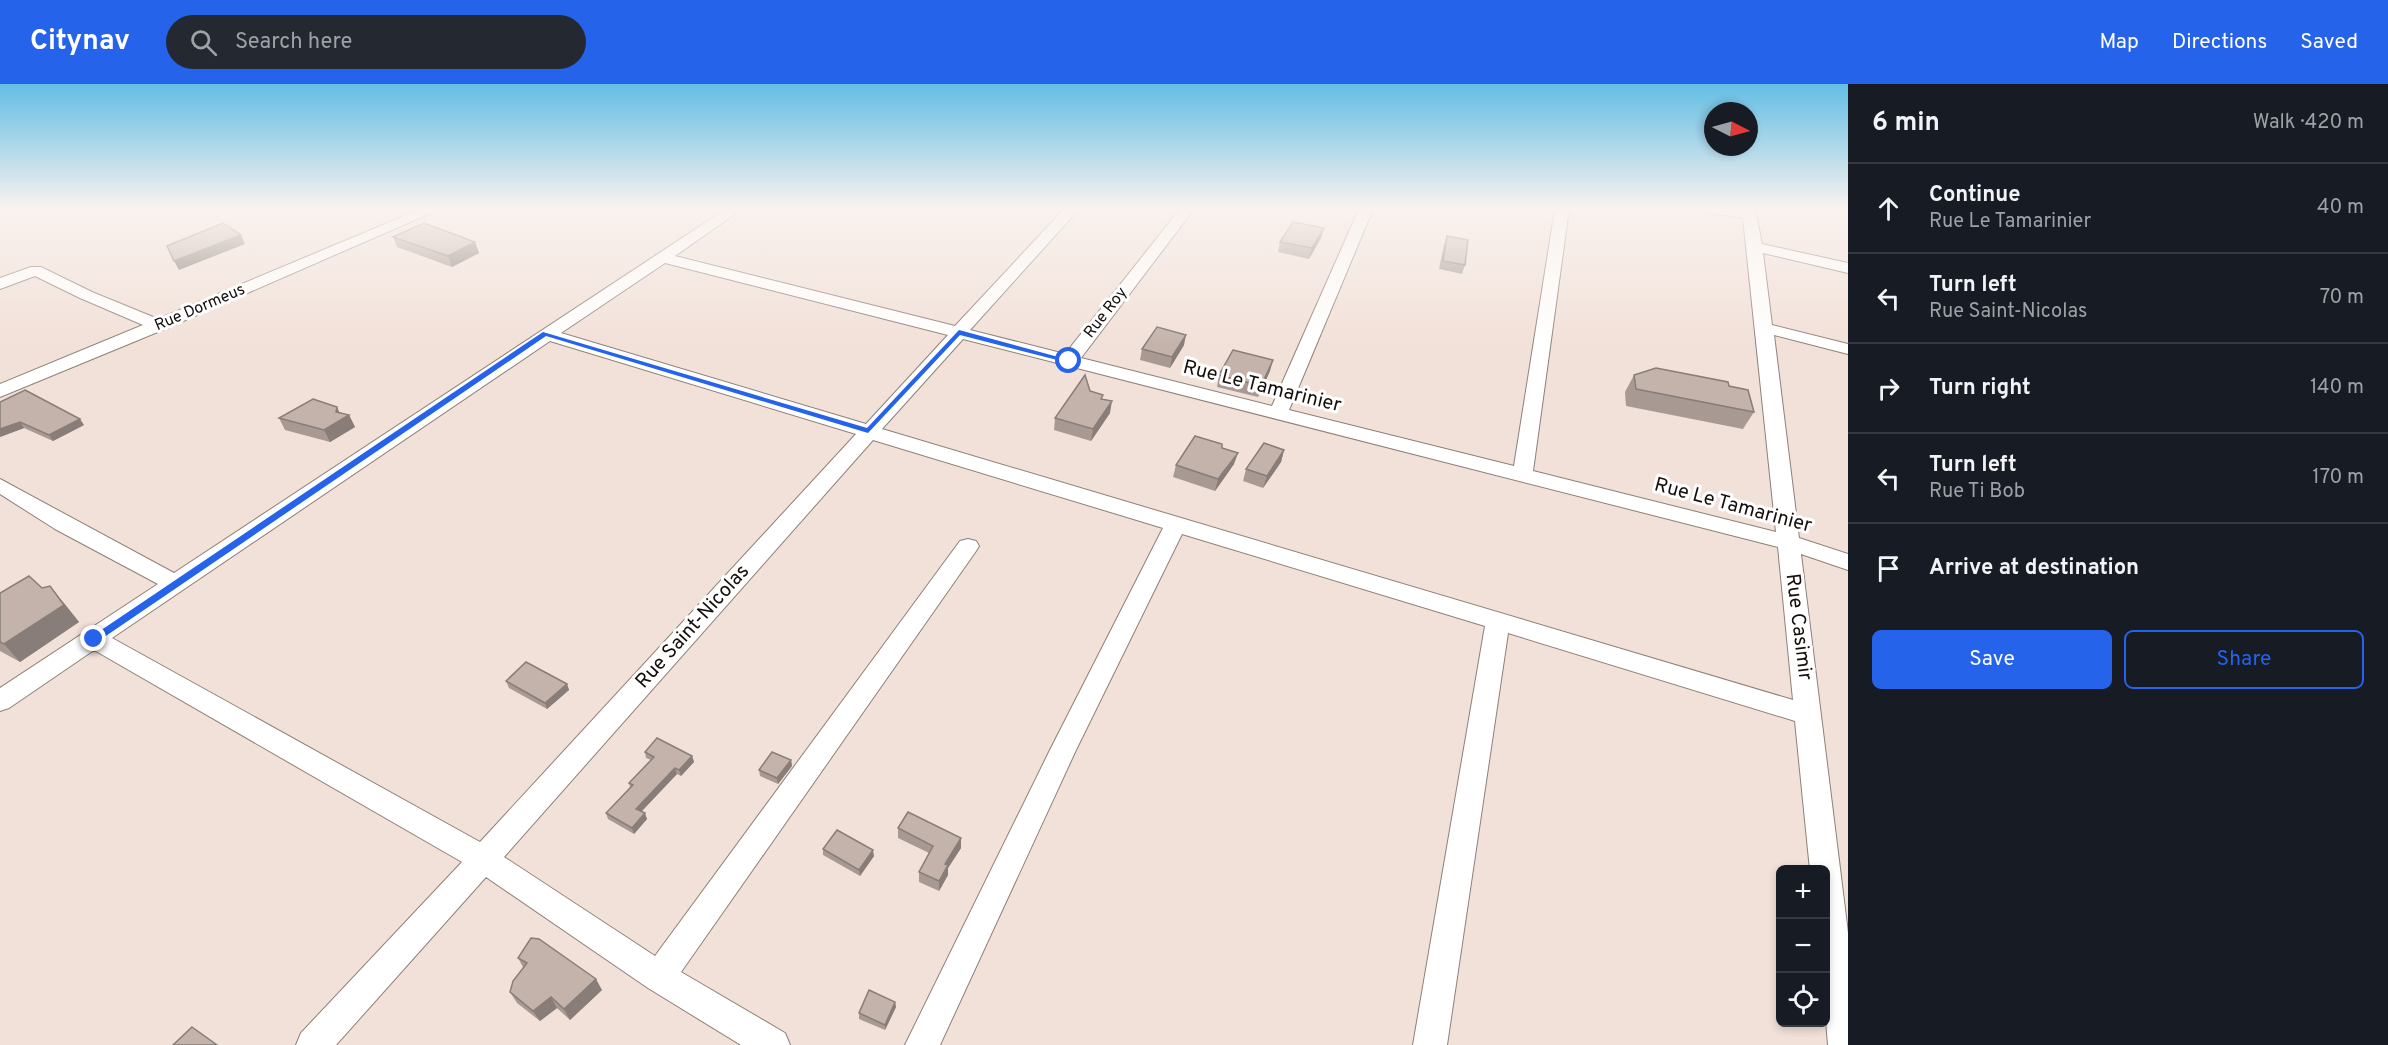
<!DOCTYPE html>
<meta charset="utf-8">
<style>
body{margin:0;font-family:Overpass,sans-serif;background:#242831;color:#f1f3f6}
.controls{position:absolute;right:18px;bottom:18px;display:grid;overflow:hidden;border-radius:9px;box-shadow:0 3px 9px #0003}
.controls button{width:54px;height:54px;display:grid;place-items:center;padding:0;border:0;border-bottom:2px solid #363941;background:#171b24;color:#f1f3f6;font:30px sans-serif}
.compass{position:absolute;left:1704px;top:18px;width:54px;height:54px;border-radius:50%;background:#171b24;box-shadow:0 3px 9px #0003;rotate:96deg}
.stop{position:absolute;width:18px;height:18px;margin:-14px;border:4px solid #2563eb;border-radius:50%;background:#fff}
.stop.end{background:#2563eb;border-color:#fff;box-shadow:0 2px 6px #0008}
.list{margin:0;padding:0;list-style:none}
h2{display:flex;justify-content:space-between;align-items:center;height:78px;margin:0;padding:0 24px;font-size:26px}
h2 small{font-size:20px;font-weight:400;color:#9ea1a6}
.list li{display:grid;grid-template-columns:39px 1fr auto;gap:18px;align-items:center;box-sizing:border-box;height:90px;padding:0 24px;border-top:2px solid #363941}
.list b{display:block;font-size:22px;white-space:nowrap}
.list p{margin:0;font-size:20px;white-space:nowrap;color:#9ea1a6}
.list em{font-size:20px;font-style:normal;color:#9ea1a6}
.actions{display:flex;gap:12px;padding:18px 24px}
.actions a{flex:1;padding:14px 0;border:2px solid #2563eb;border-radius:9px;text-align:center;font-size:21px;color:#2563eb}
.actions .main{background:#2563eb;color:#fff}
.icon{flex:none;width:33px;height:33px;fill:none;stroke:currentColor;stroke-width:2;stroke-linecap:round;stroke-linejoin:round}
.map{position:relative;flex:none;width:1848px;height:961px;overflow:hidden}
header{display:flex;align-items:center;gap:36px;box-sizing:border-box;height:84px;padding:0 30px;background:#2563eb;color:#fff}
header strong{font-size:28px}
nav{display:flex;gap:33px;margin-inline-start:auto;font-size:21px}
.search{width:420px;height:54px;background:#242831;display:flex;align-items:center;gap:15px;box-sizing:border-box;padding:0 21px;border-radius:33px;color:#9ea1a6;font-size:22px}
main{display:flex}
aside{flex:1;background:#171b24}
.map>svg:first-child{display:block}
</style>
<header>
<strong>Citynav</strong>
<div class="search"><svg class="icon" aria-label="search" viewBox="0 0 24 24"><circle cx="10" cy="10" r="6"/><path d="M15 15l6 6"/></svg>Search here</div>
<nav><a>Map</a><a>Directions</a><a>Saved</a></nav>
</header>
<main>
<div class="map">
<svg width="1848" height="961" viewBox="0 0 1848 961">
<rect width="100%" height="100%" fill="#f2e1d9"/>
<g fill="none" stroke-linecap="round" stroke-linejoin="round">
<defs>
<path id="minor" d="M 421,125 L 440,125 L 165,245 L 0,313 L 0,300 L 143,241 L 80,214 L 35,192 L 0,205 L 0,194 L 31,183 L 41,183 L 92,208 L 158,235 Z
M 726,125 L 742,125 L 675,172 L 955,242 L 1064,125 L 1079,125 L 970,246 L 1065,270 L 1180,125 L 1194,125 L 1081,274 L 1272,322 L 1359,125 L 1373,125 L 1289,326 L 1514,382 L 1555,125 L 1569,125 L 1533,387 L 1776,448 L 1743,134 L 1710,129 L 1703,125 L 1755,125 L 1762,160 L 1848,179 L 1848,189 L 1763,169 L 1772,241 L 1848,260 L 1848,270 L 1774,251 L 1799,454 L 1848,470 L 1848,486 L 1801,470 L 1848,849 L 1848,961 L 1828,961 L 1826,936 L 1826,786 L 1810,786 L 1795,637 L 1508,549 L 1447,961 L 1413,961 L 1485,542 L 1182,450 L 1076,666 L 940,961 L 905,961 L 1050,666 L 1163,444 L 873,356 L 504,773 L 655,872 L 960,457 L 968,455 L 976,457 L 979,462 L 976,467 L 681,888 L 785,949 L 790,961 L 741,961 L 648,904 L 486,793 L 336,961 L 296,961 L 301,949 L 462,778 L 94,566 L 9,624 L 0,627 L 0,604 L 158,500 L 55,445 L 0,410 L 0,395 L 174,489 ZM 665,179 L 948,251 L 866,340 L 561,249 ZM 963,255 L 1778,463 L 1793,616 L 882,345 ZM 550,257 L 856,350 L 480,758 L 112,554 Z"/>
</defs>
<!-- minor casing -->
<use href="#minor" stroke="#8e8078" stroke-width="2"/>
<!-- minor -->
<use href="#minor" fill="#fff" fill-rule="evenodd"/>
</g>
<!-- wall -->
<path fill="#a89a93" d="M 1324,144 L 1321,154 L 1309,175 L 1278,168 L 1280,158 Z
M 1447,152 L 1465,181 L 1462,190 L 1439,185 L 1444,160 Z
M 393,153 L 475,158 L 479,169 L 452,183 L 397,163 Z
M 1184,261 L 1170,284 L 1140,276 L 1142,265 Z
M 1270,287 L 1258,313 L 1217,303 L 1219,291 Z
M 1634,291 L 1729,302 L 1754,328 L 1743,345 L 1626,322 L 1625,308 Z
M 1090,307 L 1110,329 L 1091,357 L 1054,346 L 1055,334 Z
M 0,318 L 84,341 L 53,357 L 24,344 L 0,353 Z
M 337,323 L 339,328 L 349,331 L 355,343 L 330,358 L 285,346 L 279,334 Z
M 1284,366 L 1281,378 L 1263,404 L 1243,397 L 1246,385 Z
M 1234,380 L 1215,407 L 1173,393 L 1176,381 Z
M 42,504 L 64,519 L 79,538 L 20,578 L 0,567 L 0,509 Z
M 506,597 L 567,600 L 569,606 L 547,625 L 509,604 Z
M 645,668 L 692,672 L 694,678 L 681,692 L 677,690 L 642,727 L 647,735 L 634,750 L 608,735 L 606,729 L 630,703 L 629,699 L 651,676 L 646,674 Z
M 791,676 L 792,682 L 778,700 L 760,692 L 759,686 Z
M 898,744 L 961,764 L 948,784 L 948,791 L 939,807 L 919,798 L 919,788 L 929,769 L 898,754 Z
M 823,765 L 874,772 L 860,792 L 823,771 Z
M 518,874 L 602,906 L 570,936 L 557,924 L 540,937 L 517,919 L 510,908 L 523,883 Z
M 895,918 L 896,923 L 885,946 L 859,935 L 859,929 Z"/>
<!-- shaded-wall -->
<path fill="#887d78" d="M 1324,144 L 1321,154 L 1309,175 L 1312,164 Z
M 241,151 L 245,160 L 179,186 L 174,177 Z
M 475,158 L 479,169 L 452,183 L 448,172 Z
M 1186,251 L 1184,261 L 1170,284 L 1172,273 Z
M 1273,276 L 1270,287 L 1258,313 L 1261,302 Z
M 1112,317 L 1110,329 L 1091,357 L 1093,345 Z
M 337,323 L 342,335 L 349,331 L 355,343 L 330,358 L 324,346 L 336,328 Z
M 80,335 L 84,341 L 53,357 L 49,351 Z
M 20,338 L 24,344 L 0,353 L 0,345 Z
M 1284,366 L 1281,378 L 1263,404 L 1267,392 Z
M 1238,369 L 1234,380 L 1215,407 L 1218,395 Z
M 50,502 L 79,538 L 20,578 L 4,560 Z
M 567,600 L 569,606 L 547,625 L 545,619 Z
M 692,672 L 694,678 L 681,692 L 679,686 Z
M 791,676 L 792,682 L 778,700 L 777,694 Z
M 675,684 L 677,690 L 638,731 L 636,725 Z
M 645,729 L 647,735 L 634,750 L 632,744 Z
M 961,754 L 961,764 L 948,784 L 948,791 L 939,807 L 939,797 L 945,780 Z
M 873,766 L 874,772 L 860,792 L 859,786 Z
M 596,895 L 602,906 L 570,936 L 564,925 Z
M 551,913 L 557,924 L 540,937 L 533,927 Z
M 895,918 L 896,923 L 885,946 L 885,941 Z"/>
<!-- building -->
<path fill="#c3b3ab" stroke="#887d78" stroke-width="1.5" d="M 1293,138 L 1324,144 L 1312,164 L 1280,158 Z
M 223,139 L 241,151 L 174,177 L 167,162 Z
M 424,139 L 475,158 L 448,172 L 393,153 Z
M 1447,152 L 1468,156 L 1465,181 L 1443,177 Z
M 1157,243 L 1186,251 L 1172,273 L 1142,265 Z
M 1233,266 L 1273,276 L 1261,302 L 1219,291 Z
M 1656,284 L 1728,298 L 1729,302 L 1748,306 L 1754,328 L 1636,305 L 1634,291 Z
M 1085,291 L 1090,307 L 1103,311 L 1101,315 L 1112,317 L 1093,345 L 1055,334 Z
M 25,306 L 80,335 L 49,351 L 20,338 L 0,345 L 0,318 Z
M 313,315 L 337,323 L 336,328 L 349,331 L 324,346 L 279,334 Z
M 1195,352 L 1222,360 L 1222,364 L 1238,369 L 1218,395 L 1176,381 Z
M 1264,359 L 1284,366 L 1267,392 L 1246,385 Z
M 29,492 L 42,504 L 50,502 L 64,521 L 4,560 L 0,558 L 0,509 Z
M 526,578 L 567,600 L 545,619 L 506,597 Z
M 657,654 L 692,672 L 679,686 L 675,684 L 636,725 L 645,729 L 632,744 L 606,729 L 633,701 L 629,699 L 654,673 L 645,668 Z
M 772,668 L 791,676 L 777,694 L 759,686 Z
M 908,728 L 961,754 L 945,780 L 948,781 L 939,797 L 919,788 L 933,762 L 898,744 Z
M 837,746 L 873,766 L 859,786 L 823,765 Z
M 531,854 L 539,855 L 596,895 L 564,925 L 551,913 L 533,927 L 510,908 L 513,897 L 527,879 L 518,874 Z
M 869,906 L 895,918 L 885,941 L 859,929 Z
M 192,943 L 217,961 L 173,961 Z"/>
<!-- sky -->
<linearGradient id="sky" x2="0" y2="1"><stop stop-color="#63bee5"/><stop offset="0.48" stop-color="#f9f2ee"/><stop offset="1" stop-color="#f9f2ee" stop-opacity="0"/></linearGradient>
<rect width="1848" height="259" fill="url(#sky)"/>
<!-- route -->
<path fill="#2563eb" d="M 959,246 L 1073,277 L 1069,279 L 960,251 L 868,349 L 546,252 L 97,558 L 90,558 L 88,555 L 543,248 L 867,344 Z"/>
<g text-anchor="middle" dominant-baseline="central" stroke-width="6" stroke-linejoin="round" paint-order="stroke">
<!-- far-street labels -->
<g font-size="16" fill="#140f0c" stroke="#fff">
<text transform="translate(200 224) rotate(-23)">Rue Dormeus</text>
<text transform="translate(1106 229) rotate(-52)">Rue Roy</text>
</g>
<!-- street labels -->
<g font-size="20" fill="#140f0c" stroke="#fff">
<text transform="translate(1262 303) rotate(14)">Rue Le Tamarinier</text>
<text transform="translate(1733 422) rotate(15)">Rue Le Tamarinier</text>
<text transform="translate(693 543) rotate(-48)">Rue Saint-Nicolas</text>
<text transform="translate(1798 543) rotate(83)">Rue Casimir</text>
</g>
</g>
</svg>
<div class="controls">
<button>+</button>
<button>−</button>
<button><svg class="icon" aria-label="locate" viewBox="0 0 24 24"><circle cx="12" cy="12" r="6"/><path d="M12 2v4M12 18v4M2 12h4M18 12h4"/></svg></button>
</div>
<svg class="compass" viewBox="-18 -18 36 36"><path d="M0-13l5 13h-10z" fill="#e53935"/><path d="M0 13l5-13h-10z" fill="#9ea1a6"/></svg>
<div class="stop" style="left:1069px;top:277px"></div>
<div class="stop end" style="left:94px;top:555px"></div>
</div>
<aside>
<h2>6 min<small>Walk · 420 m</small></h2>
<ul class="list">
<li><svg class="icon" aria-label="ahead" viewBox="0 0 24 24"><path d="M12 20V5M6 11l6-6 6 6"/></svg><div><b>Continue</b><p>Rue Le Tamarinier</p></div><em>40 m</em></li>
<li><svg class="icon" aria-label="left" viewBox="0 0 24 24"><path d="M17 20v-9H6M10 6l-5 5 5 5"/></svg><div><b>Turn left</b><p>Rue Saint-Nicolas</p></div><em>70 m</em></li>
<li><svg class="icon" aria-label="right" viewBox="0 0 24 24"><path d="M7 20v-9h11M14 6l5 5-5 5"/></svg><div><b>Turn right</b></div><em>140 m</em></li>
<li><svg class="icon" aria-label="left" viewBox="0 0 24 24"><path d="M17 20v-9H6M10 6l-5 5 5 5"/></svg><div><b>Turn left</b><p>Rue Ti Bob</p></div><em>170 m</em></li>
<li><svg class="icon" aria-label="arrive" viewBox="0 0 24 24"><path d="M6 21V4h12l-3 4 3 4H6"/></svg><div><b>Arrive at destination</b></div></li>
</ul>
<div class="actions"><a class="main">Save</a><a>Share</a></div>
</aside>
</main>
